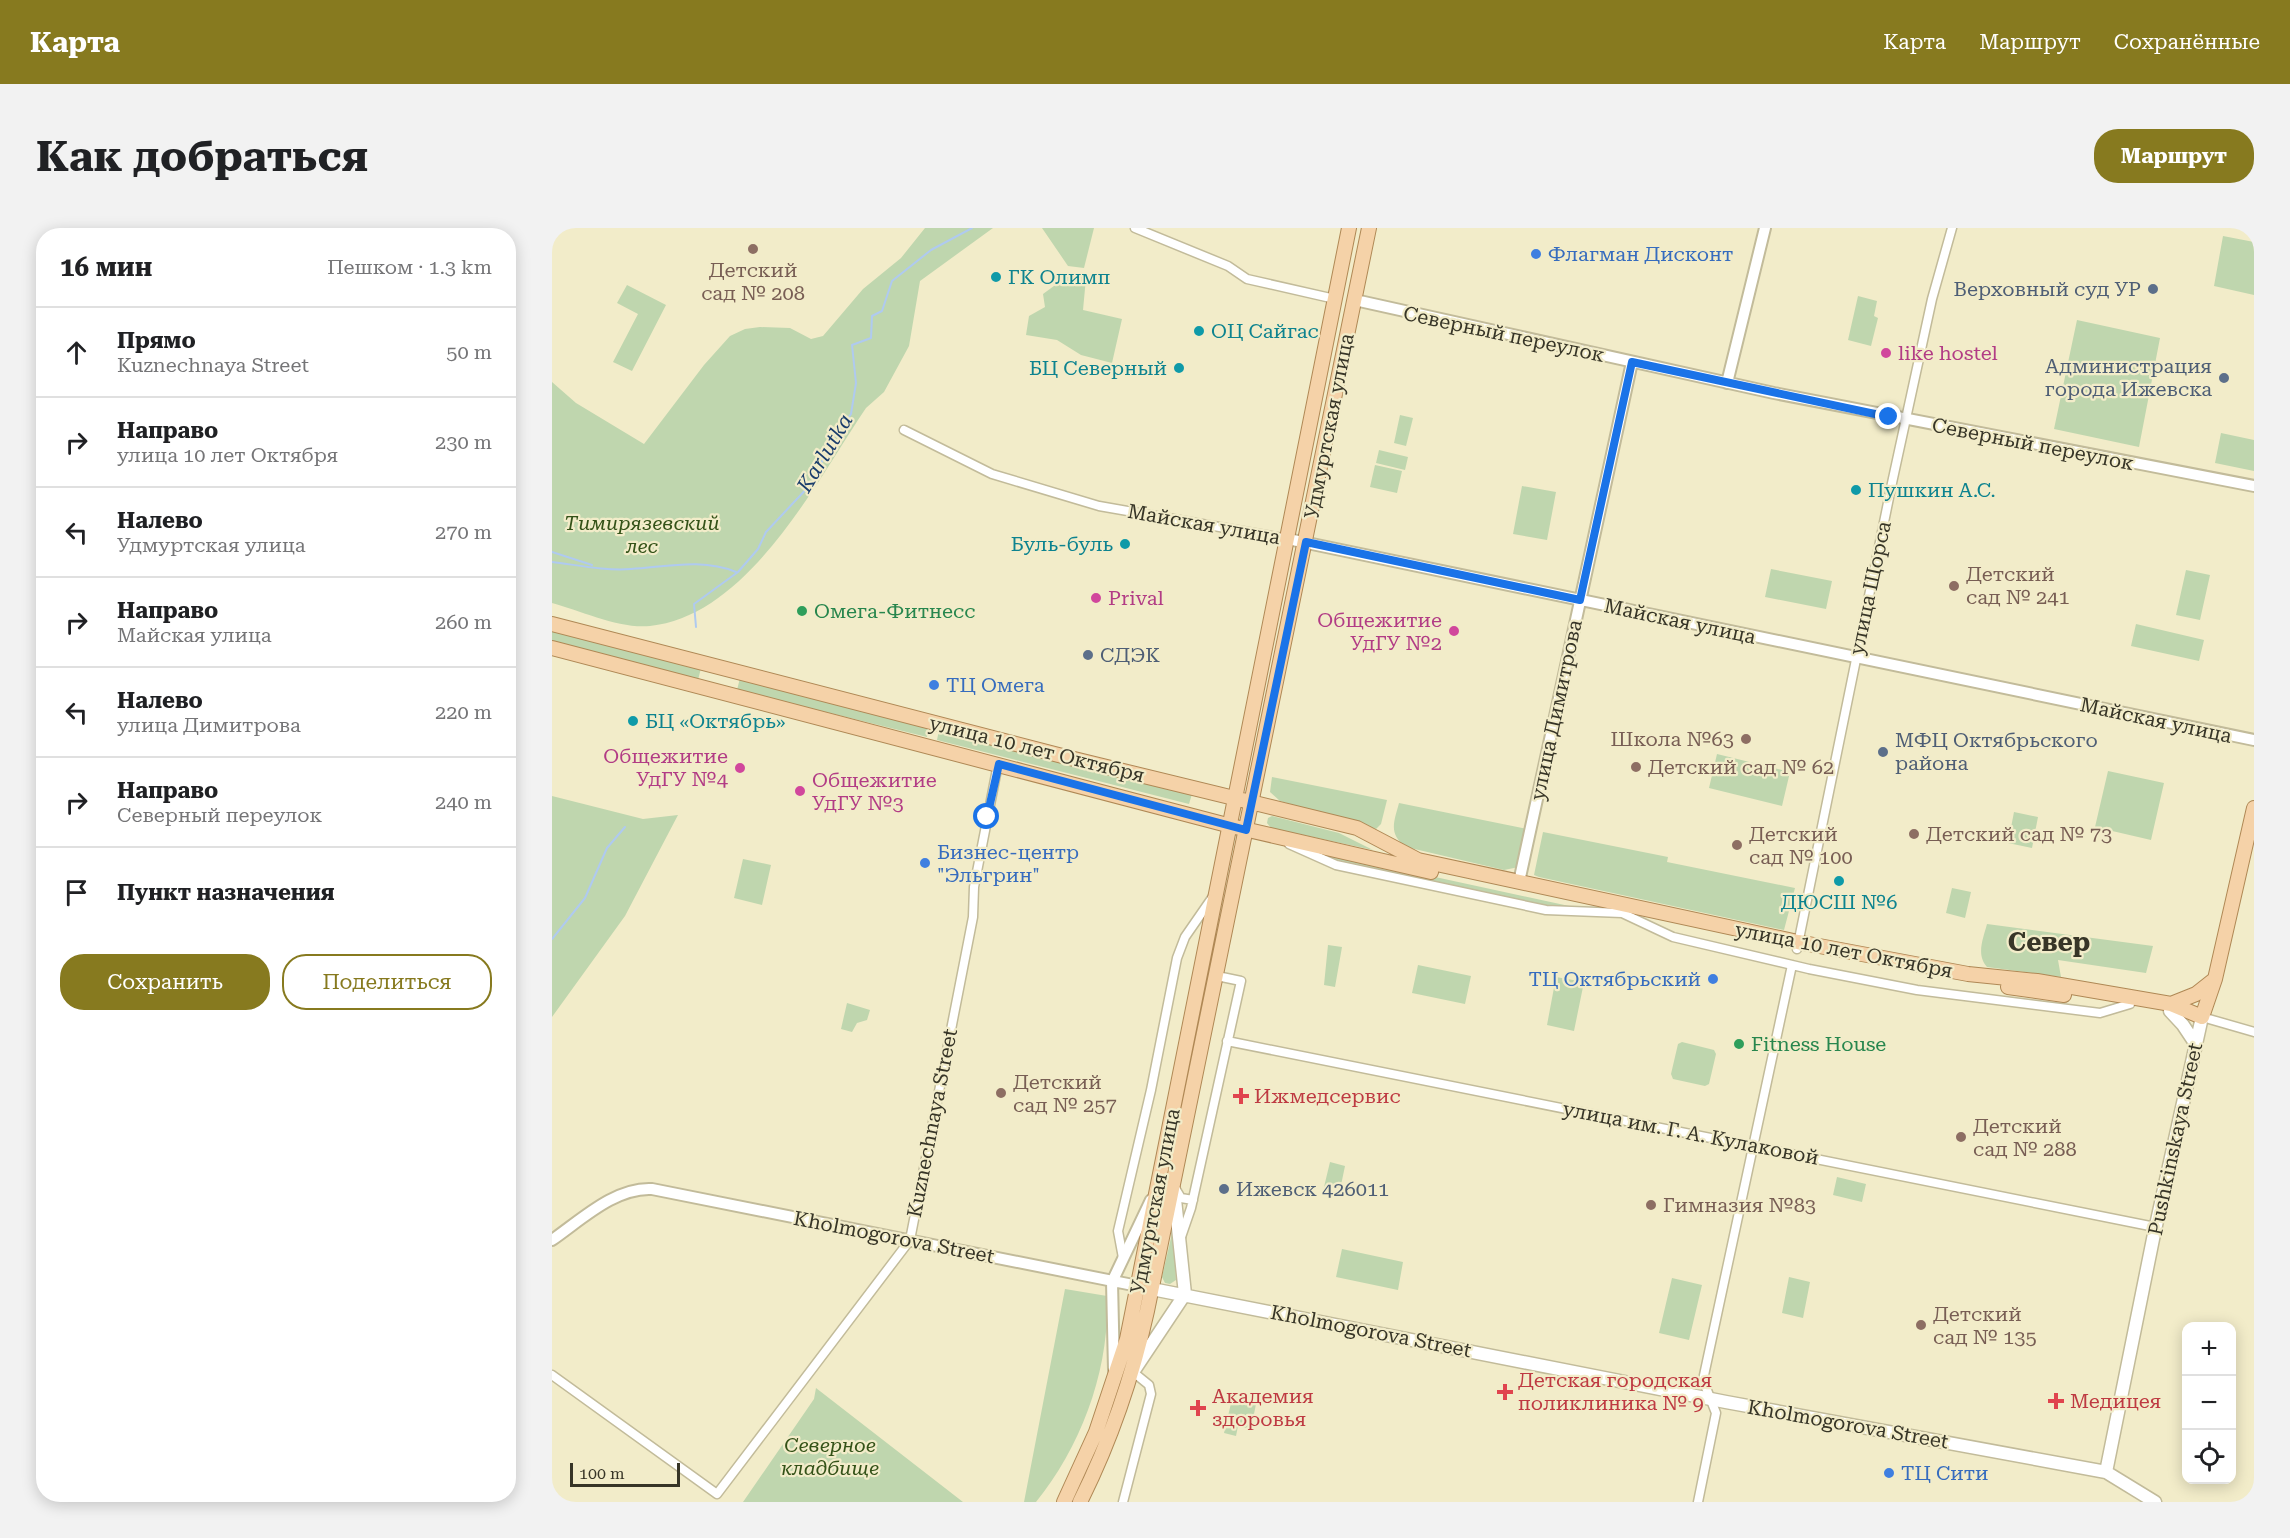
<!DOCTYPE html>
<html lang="ru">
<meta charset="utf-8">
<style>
body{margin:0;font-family:"Roboto Serif",serif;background:#f2f2f2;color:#202124}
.controls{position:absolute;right:18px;bottom:18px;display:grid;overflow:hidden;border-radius:12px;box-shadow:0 3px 15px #0003}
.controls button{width:54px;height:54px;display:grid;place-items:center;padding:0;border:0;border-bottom:2px solid #e0e0e0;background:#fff;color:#202124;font:30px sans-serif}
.scale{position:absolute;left:18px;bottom:15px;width:110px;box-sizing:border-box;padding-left:6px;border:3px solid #373527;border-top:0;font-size:16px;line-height:21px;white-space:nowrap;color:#373527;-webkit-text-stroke:4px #f2ecc9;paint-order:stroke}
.stop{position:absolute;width:18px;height:18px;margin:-14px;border:4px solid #1a73e8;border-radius:50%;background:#fff}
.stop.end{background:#1a73e8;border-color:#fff;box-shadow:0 2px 6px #0008}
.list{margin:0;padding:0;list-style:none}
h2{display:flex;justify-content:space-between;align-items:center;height:78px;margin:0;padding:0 24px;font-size:26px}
h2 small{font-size:20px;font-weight:400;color:#757577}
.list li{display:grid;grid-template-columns:39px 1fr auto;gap:18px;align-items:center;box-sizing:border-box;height:90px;padding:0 24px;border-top:2px solid #e0e0e0}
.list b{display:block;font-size:22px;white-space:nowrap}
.list p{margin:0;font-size:20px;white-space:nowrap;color:#757577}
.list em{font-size:20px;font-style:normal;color:#757577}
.actions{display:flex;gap:12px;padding:18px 24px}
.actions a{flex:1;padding:14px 0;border:2px solid #877a1f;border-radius:24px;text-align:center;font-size:21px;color:#877a1f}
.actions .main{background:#877a1f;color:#fff}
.icon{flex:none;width:33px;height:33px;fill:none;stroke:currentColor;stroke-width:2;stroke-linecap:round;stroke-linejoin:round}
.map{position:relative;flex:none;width:1702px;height:1274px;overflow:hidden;border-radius:24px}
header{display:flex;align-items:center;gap:36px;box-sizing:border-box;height:84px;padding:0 30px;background:#877a1f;color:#fff}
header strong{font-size:28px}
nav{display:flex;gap:33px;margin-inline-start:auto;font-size:21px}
.intro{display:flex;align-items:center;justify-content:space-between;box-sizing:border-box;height:144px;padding:0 36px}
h1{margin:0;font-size:42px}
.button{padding:15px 27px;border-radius:24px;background:#877a1f;color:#fff;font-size:21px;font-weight:700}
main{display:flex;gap:36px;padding:0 36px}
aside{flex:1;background:#fff;border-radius:24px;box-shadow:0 3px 15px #0003}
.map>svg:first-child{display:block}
</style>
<header>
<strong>Карта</strong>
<nav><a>Карта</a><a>Маршрут</a><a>Сохранённые</a></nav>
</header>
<div class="intro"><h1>Как добраться</h1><a class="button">Маршрут</a></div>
<main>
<aside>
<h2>16 мин<small>Пешком · 1.3 km</small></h2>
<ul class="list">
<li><svg class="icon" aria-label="ahead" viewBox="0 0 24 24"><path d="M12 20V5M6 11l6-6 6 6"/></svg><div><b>Прямо</b><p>Kuznechnaya Street</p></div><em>50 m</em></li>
<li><svg class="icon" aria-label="right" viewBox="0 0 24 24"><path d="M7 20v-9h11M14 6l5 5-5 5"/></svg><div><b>Направо</b><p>улица 10 лет Октября</p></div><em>230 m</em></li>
<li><svg class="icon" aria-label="left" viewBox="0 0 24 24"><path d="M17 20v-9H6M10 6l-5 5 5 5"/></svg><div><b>Налево</b><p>Удмуртская улица</p></div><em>270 m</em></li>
<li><svg class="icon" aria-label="right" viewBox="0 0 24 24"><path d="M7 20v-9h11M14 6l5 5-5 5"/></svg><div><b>Направо</b><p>Майская улица</p></div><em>260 m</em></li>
<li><svg class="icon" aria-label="left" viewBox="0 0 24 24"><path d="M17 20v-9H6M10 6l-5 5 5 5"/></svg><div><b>Налево</b><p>улица Димитрова</p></div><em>220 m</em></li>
<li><svg class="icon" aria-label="right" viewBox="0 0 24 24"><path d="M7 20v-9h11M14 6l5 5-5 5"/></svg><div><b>Направо</b><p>Северный переулок</p></div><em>240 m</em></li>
<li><svg class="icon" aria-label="arrive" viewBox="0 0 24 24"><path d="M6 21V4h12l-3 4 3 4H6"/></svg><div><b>Пункт назначения</b></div></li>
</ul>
<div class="actions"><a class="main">Сохранить</a><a>Поделиться</a></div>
</aside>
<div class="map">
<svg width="1702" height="1274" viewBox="0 0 1702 1274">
<rect width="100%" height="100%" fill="#f2ecc9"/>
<!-- green -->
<path fill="#bfd6ae" d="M 373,0 L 441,0 L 368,53 L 357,118 L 332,164 L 314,180 C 264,254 196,388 98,398 C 67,401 30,383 0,375 L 0,154 L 24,175 L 92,216 L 152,137 L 178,108 L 193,101 L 208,99 L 238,100 L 259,111 L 271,108 L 311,61 L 349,30 Z
M 490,0 L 542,0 L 532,40 L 516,38 Z
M 1671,8 L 1702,14 L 1702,67 L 1662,58 Z
M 521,44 L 534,50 L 531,82 L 570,91 L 560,135 L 529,127 L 505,112 L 474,107 L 477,88 L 493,79 L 491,66 Z
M 75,57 L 114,77 L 80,143 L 61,134 L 86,86 L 65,75 Z
M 1306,68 L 1325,73 L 1322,88 L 1326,90 L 1319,118 L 1296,112 Z
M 1525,92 L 1608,110 L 1587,219 L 1502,201 Z
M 848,187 L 861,190 L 854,218 L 842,215 Z
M 1669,205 L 1702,212 L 1702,243 L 1663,235 Z
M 827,222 L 856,229 L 853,242 L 824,235 Z
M 823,237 L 850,243 L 845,265 L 818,259 Z
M 970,258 L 1004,264 L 995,312 L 961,306 Z
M 1219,341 L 1280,353 L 1274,381 L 1213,369 Z
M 1634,342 L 1658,347 L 1648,392 L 1624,387 Z
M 1584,396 L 1652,412 L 1647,433 L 1579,418 Z
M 0,402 L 149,440 L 146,452 L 0,414 Z
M 188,450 L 377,499 L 375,509 L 185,462 Z
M 387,502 L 640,566 L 637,576 L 385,512 Z
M 1165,526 L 1238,544 L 1230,578 L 1157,560 Z
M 1556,543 L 1612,555 L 1599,612 L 1543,599 Z
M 720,549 L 835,572 L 829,596 L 824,601 L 728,573 L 718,564 Z
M 0,568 L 91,591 L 126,587 L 73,688 L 0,789 Z
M 847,575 L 975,601 L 967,639 L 952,642 L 854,619 C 836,606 842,594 847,575 Z
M 1462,584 L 1486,589 L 1480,620 L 1456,615 Z
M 720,588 L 787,605 L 821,622 L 719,600 L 715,595 L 716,590 Z
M 991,604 L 1116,629 L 1115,634 L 1243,660 L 1232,702 L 987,649 L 982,647 Z
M 759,622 L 1031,681 L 992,678 L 779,634 Z
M 191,631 L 219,637 L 210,677 L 182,670 Z
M 1400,660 L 1419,664 L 1413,690 L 1394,685 Z
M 1435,696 L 1601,718 L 1594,745 L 1506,732 L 1509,749 L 1435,739 C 1424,727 1431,711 1435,696 Z
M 776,717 L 790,719 L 783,759 L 772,757 Z
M 866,737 L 919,748 L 913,776 L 860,765 Z
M 1004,749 L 1032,754 L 1022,803 L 995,797 Z
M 295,775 L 318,782 L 315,792 L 305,795 L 300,804 L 289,801 Z
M 1130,814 L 1162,822 L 1164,826 L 1157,856 L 1153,858 L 1121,851 L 1119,846 L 1126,816 Z
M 778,934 L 793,938 L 788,962 L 772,959 Z
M 1285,949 L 1314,956 L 1310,974 L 1281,967 Z
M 621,1001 L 624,1052 L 618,1056 L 613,1055 L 610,1049 Z
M 790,1021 L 851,1034 L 846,1062 L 784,1049 Z
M 1237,1049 L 1258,1054 L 1251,1090 L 1230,1085 Z
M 1120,1050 L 1150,1057 L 1137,1112 L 1107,1105 Z
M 513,1061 L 555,1068 C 558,1140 530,1218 484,1274 L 472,1274 Z
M 264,1160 L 411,1274 L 191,1274 L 262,1171 Z
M 680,1171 L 704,1176 L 699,1201 L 686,1198 L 684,1208 L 672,1205 Z"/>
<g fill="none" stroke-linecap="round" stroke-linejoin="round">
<!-- stream -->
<path stroke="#afcaf0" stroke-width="2" d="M 0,324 L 40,337
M 0,334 C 25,337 53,343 79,341 C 114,339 150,330 184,344
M 144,399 L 142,376 L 186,344 L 206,321 L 214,304 L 259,256 L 282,209 L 299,186 L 304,155 L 300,117 L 319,110 L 320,88 L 330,83 L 340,53 L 379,22 L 420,0
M 0,711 L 33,670 L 55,620 L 73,599"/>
<defs>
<path id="minor" d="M 583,0 L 676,38 L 695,51 L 783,71
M 352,202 L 440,246 L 547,278 L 736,311
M 737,616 L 784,637 L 994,682 L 1070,685 L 1121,709 L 1257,741 L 1365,762 L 1548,785 L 1578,776
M 1245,721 L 1340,255 L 1380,71 L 1400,0
M 1650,789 L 1702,804
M 675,813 L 1603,999
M 623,960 L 629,970 L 641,972
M 628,1012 L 639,980 L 689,753 L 665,748
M 571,1030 L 566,1003 L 599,862 L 625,730 L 633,709 L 660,670
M 0,1147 L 165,1266 L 358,1012 L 421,689 L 422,659 L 446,536
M 571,1274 L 599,1166 L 597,1157 L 581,1144
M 1146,1274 L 1164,1185 L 1151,1152 L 1240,737"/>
<path id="tertiary" d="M 803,72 L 1222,165 L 1702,258
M 1175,155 L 1213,0
M 736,311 L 1702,512
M 967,654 L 1080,134
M 0,1012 C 29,992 63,959 100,961 L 586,1058
M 562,1142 L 560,1054 L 599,972"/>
<path id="secondary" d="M 1618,783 L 1631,797 L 1643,815
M 600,1061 L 1174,1174 L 1554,1244 L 1603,1274
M 581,1144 L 633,1066 L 622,962
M 1554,1244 L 1601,1011 L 1650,789"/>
<path id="primary" d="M 0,396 L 522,531 L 805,600 L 866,632 L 1246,714 L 1416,746 L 1485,753 L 1619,776 L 1650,789
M 0,420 L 679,598 L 879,644
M 1456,759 L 1512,767
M 1619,776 L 1644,766 L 1663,751
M 1650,789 L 1663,751 L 1702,580
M 512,1274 L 544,1204 L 575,1111 L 797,0
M 528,1274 C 559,1212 580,1151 595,1083 L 817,0"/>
</defs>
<!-- minor casing -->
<use href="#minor" stroke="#c2bb9a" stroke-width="11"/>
<!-- tertiary casing -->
<use href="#tertiary" stroke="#c2bb9a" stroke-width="14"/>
<!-- secondary casing -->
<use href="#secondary" stroke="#c2bb9a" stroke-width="15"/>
<!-- primary casing -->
<use href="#primary" stroke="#af8855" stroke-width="16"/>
<!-- minor -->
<use href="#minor" stroke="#fff" stroke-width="8"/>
<!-- tertiary -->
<use href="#tertiary" stroke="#fff" stroke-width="10"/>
<!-- secondary -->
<use href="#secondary" stroke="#fff" stroke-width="12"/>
<!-- primary -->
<use href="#primary" stroke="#f5d2a8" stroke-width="14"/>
</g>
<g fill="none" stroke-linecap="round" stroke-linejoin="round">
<!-- route -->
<path stroke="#1a73e8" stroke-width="8" d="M 435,589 L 447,536 L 694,602 L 754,314 L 1028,372 L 1080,134 L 1337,189"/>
</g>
<!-- markers -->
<g fill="#8d6e63" stroke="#f2ecc9" stroke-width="2">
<circle cx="201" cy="21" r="6"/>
<circle cx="1402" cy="358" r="6"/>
<circle cx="1194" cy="511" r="6"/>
<circle cx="1084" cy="539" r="6"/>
<circle cx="1362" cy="606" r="6"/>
<circle cx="1185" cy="617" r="6"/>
<circle cx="449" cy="865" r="6"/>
<circle cx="1409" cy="909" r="6"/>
<circle cx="1099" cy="977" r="6"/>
<circle cx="1369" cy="1097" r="6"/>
</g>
<g fill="#3f7fe0" stroke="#f2ecc9" stroke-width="2">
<circle cx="984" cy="26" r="6"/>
<circle cx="382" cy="457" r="6"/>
<circle cx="373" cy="635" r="6"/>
<circle cx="1161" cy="751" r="6"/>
<circle cx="1337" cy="1245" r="6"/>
</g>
<g fill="#0f9aa8" stroke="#f2ecc9" stroke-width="2">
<circle cx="444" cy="49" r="6"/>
<circle cx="647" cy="103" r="6"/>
<circle cx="627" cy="140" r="6"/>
<circle cx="1304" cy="262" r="6"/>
<circle cx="573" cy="316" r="6"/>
<circle cx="81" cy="493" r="6"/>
<circle cx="1287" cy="653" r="6"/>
</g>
<g fill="#5c6f8a" stroke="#f2ecc9" stroke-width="2">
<circle cx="1601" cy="61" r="6"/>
<circle cx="1672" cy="150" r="6"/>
<circle cx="536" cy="427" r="6"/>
<circle cx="1331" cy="524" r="6"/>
<circle cx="672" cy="961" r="6"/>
</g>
<g fill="#d1479c" stroke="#f2ecc9" stroke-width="2">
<circle cx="1334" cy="125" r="6"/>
<circle cx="544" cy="370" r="6"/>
<circle cx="902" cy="403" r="6"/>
<circle cx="188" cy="540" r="6"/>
<circle cx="248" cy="563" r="6"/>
</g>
<g fill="#2e9e5b" stroke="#f2ecc9" stroke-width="2">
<circle cx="250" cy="383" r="6"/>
<circle cx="1187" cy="816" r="6"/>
</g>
<g fill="#e0444e" stroke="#f2ecc9" stroke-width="2">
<path d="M686 859h6v6h6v6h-6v6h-6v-6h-6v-6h6z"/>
<path d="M950 1155h6v6h6v6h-6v6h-6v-6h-6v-6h6z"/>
<path d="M1501 1164h6v6h6v6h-6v6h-6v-6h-6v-6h6z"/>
<path d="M643 1171h6v6h6v6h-6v6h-6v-6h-6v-6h6z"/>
</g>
<g text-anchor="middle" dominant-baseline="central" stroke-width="4.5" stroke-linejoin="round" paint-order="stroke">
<!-- shop labels -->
<g font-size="20" fill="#366cbe" stroke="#f2ecc9" text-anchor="start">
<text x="996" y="26">Флагман Дисконт</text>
<text x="394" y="457">ТЦ Омега</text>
<text x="385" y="624">Бизнес-центр<tspan x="385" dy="23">"Эльгрин"</tspan></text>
<text x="1149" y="751" text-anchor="end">ТЦ Октябрьский</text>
<text x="1349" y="1245">ТЦ Сити</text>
</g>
<!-- education labels -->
<g font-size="20" fill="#785e54" stroke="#f2ecc9" text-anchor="start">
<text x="201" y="42" text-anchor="middle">Детский<tspan x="201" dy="23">сад № 208</tspan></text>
<text x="1414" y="346">Детский<tspan x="1414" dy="23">сад № 241</tspan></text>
<text x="1182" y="511" text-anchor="end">Школа №63</text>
<text x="1096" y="539">Детский сад № 62</text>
<text x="1197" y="606">Детский<tspan x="1197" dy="23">сад № 100</tspan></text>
<text x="1374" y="606">Детский сад № 73</text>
<text x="461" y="854">Детский<tspan x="461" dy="23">сад № 257</tspan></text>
<text x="1421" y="898">Детский<tspan x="1421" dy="23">сад № 288</tspan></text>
<text x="1111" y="977">Гимназия №83</text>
<text x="1381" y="1086">Детский<tspan x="1381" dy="23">сад № 135</tspan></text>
</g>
<!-- culture labels -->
<g font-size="20" fill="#0d838f" stroke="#f2ecc9" text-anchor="start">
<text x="456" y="49">ГК Олимп</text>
<text x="659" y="103">ОЦ Сайгас</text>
<text x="615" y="140" text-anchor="end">БЦ Северный</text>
<text x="1316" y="262">Пушкин А.С.</text>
<text x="561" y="316" text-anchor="end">Буль-буль</text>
<text x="93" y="493">БЦ «Октябрь»</text>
<text x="1287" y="674" text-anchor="middle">ДЮСШ №6</text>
</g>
<!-- service labels -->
<g font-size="20" fill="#4e5e75" stroke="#f2ecc9" text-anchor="start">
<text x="1589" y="61" text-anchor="end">Верховный суд УР</text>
<text x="1660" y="138" text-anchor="end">Администрация<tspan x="1660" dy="23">города Ижевска</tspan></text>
<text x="548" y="427">СДЭК</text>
<text x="1343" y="512">МФЦ Октябрьского<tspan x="1343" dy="23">района</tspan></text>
<text x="684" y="961">Ижевск 426011</text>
</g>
<!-- street labels -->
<g font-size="20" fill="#373527" stroke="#f2ecc9">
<text transform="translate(952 106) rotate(12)">Северный переулок</text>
<text transform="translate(777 198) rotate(-79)">Удмуртская улица</text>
<text transform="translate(1481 216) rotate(11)">Северный переулок</text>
<text transform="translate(652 296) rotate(10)">Майская улица</text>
<text transform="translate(1318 360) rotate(-78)">улица Щорса</text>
<text transform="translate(1128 393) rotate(12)">Майская улица</text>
<text transform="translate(1004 482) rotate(-78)">улица Димитрова</text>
<text transform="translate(1604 492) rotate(12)">Майская улица</text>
<text transform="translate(485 521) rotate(14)">улица 10 лет Октября</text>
<text transform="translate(1292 722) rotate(11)">улица 10 лет Октября</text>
<text transform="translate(380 895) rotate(-79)">Kuznechnaya Street</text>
<text transform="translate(1139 905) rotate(11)">улица им. Г. А. Кулаковой</text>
<text transform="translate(1623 911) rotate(-78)">Pushkinskaya Street</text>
<text transform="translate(603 973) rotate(-79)">Удмуртская улица</text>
<text transform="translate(342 1009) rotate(11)">Kholmogorova Street</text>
<text transform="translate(819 1103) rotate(11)">Kholmogorova Street</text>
<text transform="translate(1296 1196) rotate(10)">Kholmogorova Street</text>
</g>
<!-- hotel labels -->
<g font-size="20" fill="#b23c85" stroke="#f2ecc9" text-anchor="start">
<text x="1346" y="125">like hostel</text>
<text x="556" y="370">Prival</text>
<text x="890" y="392" text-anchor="end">Общежитие<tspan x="890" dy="23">УдГУ №2</tspan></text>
<text x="176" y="528" text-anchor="end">Общежитие<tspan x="176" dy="23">УдГУ №4</tspan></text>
<text x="260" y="552">Общежитие<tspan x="260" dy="23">УдГУ №3</tspan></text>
</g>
<!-- park labels -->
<g font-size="20" font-style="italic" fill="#345218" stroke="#f2ecc9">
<text x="90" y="295">Тимирязевский<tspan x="90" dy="23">лес</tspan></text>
<text x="278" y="1217">Северное<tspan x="278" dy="23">кладбище</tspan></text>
</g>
<!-- leisure labels -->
<g font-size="20" fill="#27864d" stroke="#f2ecc9" text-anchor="start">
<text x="262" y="383">Омега-Фитнесс</text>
<text x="1199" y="816">Fitness House</text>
</g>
<!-- health labels -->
<g font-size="20" fill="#be3a42" stroke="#f2ecc9" text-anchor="start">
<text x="702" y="868">Ижмедсервис</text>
<text x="966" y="1152">Детская городская<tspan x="966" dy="23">поликлиника № 9</tspan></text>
<text x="660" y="1168">Академия<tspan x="660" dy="23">здоровья</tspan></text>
<text x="1518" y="1173">Медицея</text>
</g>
<!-- water labels -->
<g font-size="21" font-style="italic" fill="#1a3d6c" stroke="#f2ecc9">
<text transform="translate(273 225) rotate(-59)">Karlutka</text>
</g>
<!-- district labels -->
<g font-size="26" font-weight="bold" fill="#373527" stroke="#f2ecc9">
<text x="1497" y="714">Север</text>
</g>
</g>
</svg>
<div class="controls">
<button>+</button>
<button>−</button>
<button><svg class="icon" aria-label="locate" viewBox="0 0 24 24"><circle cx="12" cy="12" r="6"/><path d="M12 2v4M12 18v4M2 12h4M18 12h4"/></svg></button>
</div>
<div class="scale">100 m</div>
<div class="stop" style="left:435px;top:589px"></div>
<div class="stop end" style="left:1337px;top:189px"></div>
</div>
</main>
